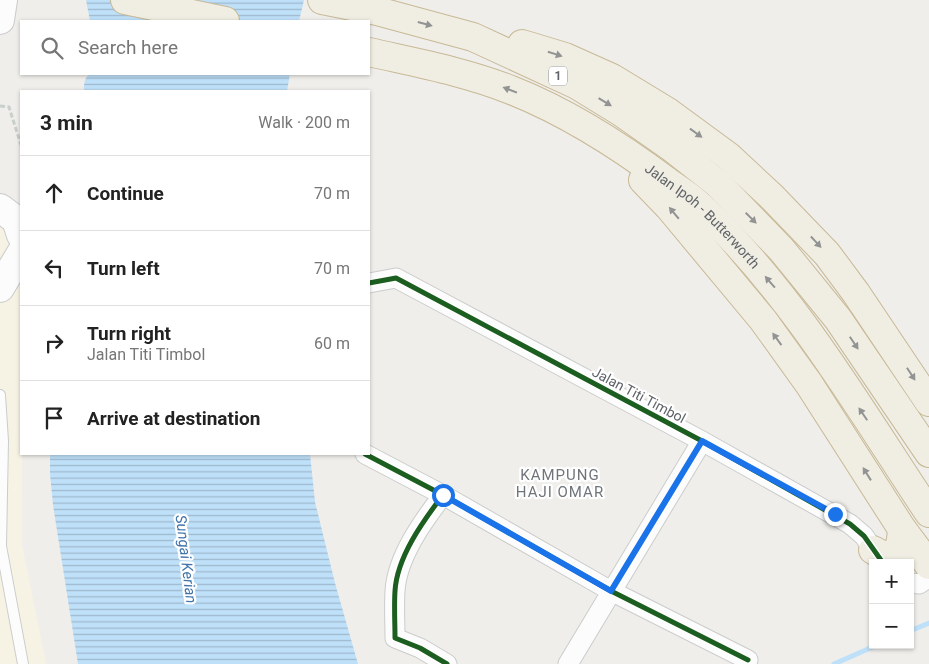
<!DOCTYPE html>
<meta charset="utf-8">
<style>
body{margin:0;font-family:Roboto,sans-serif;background:#f2f2f2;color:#222}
.controls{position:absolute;right:15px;bottom:15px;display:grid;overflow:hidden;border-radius:0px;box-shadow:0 1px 4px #0004}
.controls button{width:45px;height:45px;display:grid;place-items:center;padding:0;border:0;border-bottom:1px solid #e0e0e0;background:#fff;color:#222;font:25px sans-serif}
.stop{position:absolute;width:15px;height:15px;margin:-11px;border:4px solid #1a73e8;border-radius:50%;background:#fff}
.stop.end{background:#1a73e8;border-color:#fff;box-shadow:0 1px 5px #0008}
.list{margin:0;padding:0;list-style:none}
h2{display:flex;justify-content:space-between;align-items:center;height:65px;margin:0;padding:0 20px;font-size:21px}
h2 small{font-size:16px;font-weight:400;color:#767676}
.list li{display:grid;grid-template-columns:32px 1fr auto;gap:15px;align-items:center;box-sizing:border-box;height:75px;padding:0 20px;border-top:1px solid #e0e0e0}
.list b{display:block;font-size:19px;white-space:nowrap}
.list p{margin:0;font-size:16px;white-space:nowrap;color:#767676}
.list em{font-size:16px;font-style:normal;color:#767676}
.icon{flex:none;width:28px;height:28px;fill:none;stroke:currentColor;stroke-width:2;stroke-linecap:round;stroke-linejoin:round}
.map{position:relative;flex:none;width:929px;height:664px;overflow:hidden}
.search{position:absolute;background:#fff;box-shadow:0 1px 4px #0004;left:20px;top:20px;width:350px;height:55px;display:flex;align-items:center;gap:12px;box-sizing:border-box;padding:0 18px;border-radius:0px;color:#767676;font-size:19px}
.panel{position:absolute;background:#fff;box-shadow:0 1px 4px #0004;left:20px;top:90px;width:350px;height:365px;border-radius:0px}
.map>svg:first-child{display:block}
</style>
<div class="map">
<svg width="929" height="664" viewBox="0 0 929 664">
<defs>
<pattern id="water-rules" width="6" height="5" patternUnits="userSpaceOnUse" patternTransform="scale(1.25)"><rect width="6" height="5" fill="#bfe0f9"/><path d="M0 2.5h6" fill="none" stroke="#9eb9cd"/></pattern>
</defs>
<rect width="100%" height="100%" fill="#efeeea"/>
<!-- commercial -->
<path fill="#f7f3e4" d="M 0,198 L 21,216 L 22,545 L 46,664 L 0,664 Z"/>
<!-- water -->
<path fill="url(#water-rules)" d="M 86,0 L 304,0 L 299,21 L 90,21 Z
M 89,74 L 290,74 L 287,91 L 84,91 C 84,84 84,79 89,74 Z
M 50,454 L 310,454 L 315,502 L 335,583 L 358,664 L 78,664 L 53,505 L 50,474 Z"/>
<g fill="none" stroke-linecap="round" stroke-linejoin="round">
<!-- stream -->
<path stroke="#bfe0f9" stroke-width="5" d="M 910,631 L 929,623
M 834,664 L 877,645"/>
<defs>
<path id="lane" d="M 0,395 L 3,441 L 1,546 L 23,664"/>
<path id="street" d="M 369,283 L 396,278 L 702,441 L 850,524 L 864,536 L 880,560
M 365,454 L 443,495 L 611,591 L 748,660
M 443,495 C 423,521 397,557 395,591 C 394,607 395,623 395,638 L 420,648 L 447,664
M 910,583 L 919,584 L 929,578
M 568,664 L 702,441"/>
<path id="secondary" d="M 0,20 L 3,0
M 0,208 L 16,220 L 21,235
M 0,288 L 21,253"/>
<g id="highway">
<path d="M 125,0 L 225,21"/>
<path d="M 322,0 L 377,11 L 473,37 L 577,85 L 621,112 L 671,147 L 717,183 L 781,249 L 838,319 L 929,453"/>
<path d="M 522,44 L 565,57 L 612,78 L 668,112 L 728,156 L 771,196 L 827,254 L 856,293 L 929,402"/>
<path id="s1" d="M 369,52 C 417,63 466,72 511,90 C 567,112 620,146 668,182 C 679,190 691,197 701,207 C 794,295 859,408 929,513"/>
<path d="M 643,180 L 669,207 L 763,320 L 809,384 L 902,529 L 929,565"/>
<path d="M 873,550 L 882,555 L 890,556 C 901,550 901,541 902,529"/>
</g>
</defs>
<!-- lane casing -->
<use href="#lane" stroke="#cbcccc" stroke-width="12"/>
<!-- street casing -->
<use href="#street" stroke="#cbcccc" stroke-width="21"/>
<!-- secondary casing -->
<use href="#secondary" stroke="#cacacb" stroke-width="30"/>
<!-- highway casing -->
<use href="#highway" stroke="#c8b996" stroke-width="30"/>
<!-- path -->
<path stroke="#cacfcc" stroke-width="3" stroke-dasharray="5 2.5" stroke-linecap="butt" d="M 0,106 L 9,107 L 21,145"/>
<!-- lane -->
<use href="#lane" stroke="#fdfcfc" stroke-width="10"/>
<!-- street -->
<use href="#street" stroke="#fdfcfc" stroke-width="19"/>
<!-- secondary -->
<use href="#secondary" stroke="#fdfcfc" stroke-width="28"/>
<!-- highway -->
<use href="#highway" stroke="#f0ede3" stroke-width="28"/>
<defs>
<path id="cycleway" d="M 369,283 L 396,278 L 702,441 L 850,524 L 864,536 L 883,563
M 365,454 L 443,495 L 611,591 L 748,660
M 443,495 C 423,521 397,557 395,591 C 394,607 395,623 395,638 L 420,648 L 447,664"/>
</defs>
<!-- cycleway casing -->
<use href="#cycleway" stroke="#fff" stroke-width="8"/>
<!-- cycleway -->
<use href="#cycleway" stroke="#1b5e20" stroke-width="5"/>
</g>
<!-- one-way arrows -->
<defs><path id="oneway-solid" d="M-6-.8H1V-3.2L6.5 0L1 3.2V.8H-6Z" transform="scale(1.25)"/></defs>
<g fill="#929393">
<use href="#oneway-solid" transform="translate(425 24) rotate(15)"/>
<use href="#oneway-solid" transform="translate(555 54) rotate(18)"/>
<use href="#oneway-solid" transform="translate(510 90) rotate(-159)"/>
<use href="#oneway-solid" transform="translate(605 102) rotate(31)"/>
<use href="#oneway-solid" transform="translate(696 133) rotate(36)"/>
<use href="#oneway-solid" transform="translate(674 213) rotate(-130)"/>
<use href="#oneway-solid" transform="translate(751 218) rotate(45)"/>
<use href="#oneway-solid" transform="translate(816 242) rotate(47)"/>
<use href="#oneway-solid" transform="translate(770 282) rotate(-131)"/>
<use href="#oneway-solid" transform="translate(777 339) rotate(-126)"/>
<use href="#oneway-solid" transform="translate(854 343) rotate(56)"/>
<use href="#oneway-solid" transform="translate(911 374) rotate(57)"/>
<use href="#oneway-solid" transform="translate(863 414) rotate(-124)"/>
<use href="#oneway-solid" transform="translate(867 474) rotate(-122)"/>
</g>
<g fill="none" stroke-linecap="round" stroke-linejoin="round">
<!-- route -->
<path stroke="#1a73e8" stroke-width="6" d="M 443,495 L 611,591 L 702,441 L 835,514"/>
</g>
<g text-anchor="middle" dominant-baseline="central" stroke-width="4.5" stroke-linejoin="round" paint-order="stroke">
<!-- shield labels -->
<rect fill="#fff" stroke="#8f9295" stroke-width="1" x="549" y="66.5" width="18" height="19" rx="4"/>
<g font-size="12" font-weight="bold" fill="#5f6368">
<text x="558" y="76">1</text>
</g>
<!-- street labels -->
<g font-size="14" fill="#5f6368" stroke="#fff">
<text stroke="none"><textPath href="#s1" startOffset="378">Jalan Ipoh - Butterworth</textPath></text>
<text transform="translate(639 395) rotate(28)">Jalan Titi Timbol</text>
</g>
<!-- neighbourhood labels -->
<g font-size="15" letter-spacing="1" fill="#70757a" stroke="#fff">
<text x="560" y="475">KAMPUNG<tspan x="560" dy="17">HAJI OMAR</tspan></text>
</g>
<!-- water labels -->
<g font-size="15" font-style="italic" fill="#4174aa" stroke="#fff">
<text transform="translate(186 559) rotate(83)">Sungai Kerian</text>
</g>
</g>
</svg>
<div class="controls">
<button>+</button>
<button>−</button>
</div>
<div class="stop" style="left:443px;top:495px"></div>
<div class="stop end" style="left:835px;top:514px"></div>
<div class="search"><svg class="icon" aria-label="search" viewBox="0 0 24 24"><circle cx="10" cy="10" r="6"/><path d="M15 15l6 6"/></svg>Search here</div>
<section class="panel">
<h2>3 min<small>Walk · 200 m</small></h2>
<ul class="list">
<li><svg class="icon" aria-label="ahead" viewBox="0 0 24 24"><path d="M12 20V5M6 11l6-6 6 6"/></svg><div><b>Continue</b></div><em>70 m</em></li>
<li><svg class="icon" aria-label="left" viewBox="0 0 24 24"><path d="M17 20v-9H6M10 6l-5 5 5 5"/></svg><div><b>Turn left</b></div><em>70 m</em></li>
<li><svg class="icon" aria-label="right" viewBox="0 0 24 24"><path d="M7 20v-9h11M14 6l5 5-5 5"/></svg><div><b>Turn right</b><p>Jalan Titi Timbol</p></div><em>60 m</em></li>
<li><svg class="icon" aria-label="arrive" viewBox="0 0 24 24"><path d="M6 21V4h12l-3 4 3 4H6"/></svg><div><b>Arrive at destination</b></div></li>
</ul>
</section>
</div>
